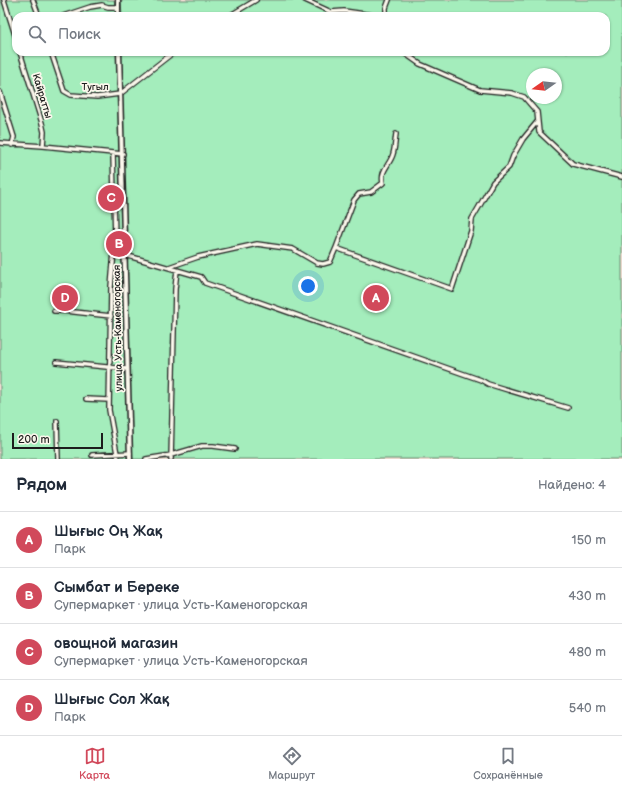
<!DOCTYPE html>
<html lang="ru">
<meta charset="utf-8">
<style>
body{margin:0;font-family:"Balsamiq Sans",sans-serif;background:#f2f2f3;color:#1f2937}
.compass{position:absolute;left:526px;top:68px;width:36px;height:36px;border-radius:50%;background:#fff;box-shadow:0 1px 3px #0004;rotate:256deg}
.scale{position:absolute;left:12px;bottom:10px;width:91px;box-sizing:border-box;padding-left:4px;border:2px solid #1c1c1c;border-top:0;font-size:11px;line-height:14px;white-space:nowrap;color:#1c1c1c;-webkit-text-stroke:3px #fbf7ec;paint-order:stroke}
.you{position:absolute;left:308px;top:286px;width:14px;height:14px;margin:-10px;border:3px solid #fff;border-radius:50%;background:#1a73e8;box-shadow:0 0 0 6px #1a73e833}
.badge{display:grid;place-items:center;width:26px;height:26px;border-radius:50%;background:#d1495b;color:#fff;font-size:13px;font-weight:700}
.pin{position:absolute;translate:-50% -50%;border:2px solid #fff;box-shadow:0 1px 4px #0006}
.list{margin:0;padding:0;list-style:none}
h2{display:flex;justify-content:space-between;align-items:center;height:52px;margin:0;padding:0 16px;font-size:17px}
h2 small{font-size:13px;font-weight:400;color:#747a83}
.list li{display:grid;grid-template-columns:26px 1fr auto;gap:12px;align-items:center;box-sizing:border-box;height:56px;padding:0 16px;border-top:1px solid #e0e1e3}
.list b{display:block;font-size:15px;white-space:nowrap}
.list p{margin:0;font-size:13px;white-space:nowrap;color:#747a83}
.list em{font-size:13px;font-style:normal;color:#747a83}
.icon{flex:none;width:22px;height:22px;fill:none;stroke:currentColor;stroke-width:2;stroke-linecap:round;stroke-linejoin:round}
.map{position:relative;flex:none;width:622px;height:459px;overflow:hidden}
.search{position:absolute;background:#fff;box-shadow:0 1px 3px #0004;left:12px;right:12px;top:12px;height:44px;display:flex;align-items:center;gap:10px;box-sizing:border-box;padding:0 14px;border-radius:12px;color:#747a83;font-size:15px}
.sheet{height:276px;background:#fff}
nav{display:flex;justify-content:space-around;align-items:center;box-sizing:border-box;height:56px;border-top:1px solid #e0e1e3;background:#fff;font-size:11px;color:#747a83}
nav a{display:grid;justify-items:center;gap:2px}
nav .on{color:#d1495b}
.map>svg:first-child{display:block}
</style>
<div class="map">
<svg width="622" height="459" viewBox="0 0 622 459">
<rect width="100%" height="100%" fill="#f8e3d9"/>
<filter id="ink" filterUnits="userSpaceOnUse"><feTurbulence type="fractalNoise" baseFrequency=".025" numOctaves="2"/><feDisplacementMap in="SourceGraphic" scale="8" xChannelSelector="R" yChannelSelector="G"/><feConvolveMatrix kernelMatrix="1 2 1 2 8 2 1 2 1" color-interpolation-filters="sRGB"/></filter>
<g filter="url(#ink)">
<!-- green -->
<path fill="#a4edbc" stroke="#60846c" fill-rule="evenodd" d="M 0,0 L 114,0 L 117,16 L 16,16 L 16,52 L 606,52 L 606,16 L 122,16 L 121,0 L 622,0 L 622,459 L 0,459 ZM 532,74 L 556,74 L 556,98 L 532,98 Z"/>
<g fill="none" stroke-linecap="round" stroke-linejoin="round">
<defs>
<path id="minor" d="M 4,0 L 16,38
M 33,0 L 39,16
M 305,0 L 331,12 L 344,11 L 379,16
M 63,16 L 90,7 L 102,5 L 108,7 L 118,7
M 229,16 L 256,0
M 386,16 L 386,8 L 389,0
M 20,52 L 42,123 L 44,132 L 43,146
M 51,52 L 64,91 L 71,95 L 97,97 L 120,94 L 174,52
M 403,52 L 420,64 L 480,90 L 512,93 L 524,97 L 537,112 L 539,132 L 573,164 L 622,177
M 0,92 L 14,137 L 12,145
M 0,143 L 43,146 L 123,154
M 113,153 L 115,240 L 111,287 L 109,410 L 118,459
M 336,248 L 354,200 L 359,194 L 371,192 L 383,183 C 380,170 390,165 393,154 C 395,148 395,140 396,134
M 125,255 L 201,277 L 205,283 L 481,380 L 488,384 L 568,408
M 169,267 L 198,257 L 257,244 L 293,249 L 317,263 L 323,264 L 330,262 L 336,248 L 452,289 L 471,231 L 472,219 L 479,207 L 493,182 L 509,167 L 513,156 L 523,139 L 537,122
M 54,311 L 65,311 L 111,316
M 56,362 L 127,369
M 86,399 L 109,400
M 57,421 L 58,459
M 92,455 L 130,453
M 146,459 L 171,455 L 202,446 L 213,446 L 235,449
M 171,459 L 175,289 L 177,270"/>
<path id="tertiary" d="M 118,0 L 118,16
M 119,52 L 130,459"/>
</defs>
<!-- minor casing -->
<use href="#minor" stroke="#1c1c1c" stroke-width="6"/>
<!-- tertiary casing -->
<use href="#tertiary" stroke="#1c1c1c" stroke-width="7"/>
<!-- minor -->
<use href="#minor" stroke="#fbf7ec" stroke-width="3.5"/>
<!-- tertiary -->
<use href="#tertiary" stroke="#fbf7ec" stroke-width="4"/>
</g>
</g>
<g text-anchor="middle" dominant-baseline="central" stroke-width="3.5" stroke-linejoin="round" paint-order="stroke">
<!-- street labels -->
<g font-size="10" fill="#1c1c1c" stroke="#fbf7ec">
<text x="95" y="87">Тугыл</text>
<text transform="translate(42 96) rotate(73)">Кайратты</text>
<text transform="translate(118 328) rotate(-91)">улица Усть-Каменогорская</text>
</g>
</g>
</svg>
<svg class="compass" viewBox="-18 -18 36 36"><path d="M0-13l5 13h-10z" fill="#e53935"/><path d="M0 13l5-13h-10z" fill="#747a83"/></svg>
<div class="scale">200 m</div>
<div class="you"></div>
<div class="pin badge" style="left:376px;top:298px">A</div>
<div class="pin badge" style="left:119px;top:244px">B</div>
<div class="pin badge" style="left:111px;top:198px">C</div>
<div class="pin badge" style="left:65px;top:298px">D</div>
<div class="search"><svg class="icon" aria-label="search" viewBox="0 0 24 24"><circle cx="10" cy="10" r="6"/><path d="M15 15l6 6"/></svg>Поиск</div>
</div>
<section class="sheet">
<h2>Рядом<small>Найдено: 4</small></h2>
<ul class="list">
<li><span class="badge">A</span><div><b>Шығыс Оң Жақ</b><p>Парк</p></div><em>150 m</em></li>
<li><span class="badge">B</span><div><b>Сымбат и Береке</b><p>Супермаркет · улица Усть-Каменогорская</p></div><em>430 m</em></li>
<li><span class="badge">C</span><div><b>овощной магазин</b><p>Супермаркет · улица Усть-Каменогорская</p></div><em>480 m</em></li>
<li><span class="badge">D</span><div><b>Шығыс Сол Жақ</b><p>Парк</p></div><em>540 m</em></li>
</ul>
</section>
<nav>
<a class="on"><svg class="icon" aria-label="map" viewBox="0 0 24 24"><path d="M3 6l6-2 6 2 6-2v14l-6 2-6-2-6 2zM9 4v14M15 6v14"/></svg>Карта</a>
<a><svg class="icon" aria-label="directions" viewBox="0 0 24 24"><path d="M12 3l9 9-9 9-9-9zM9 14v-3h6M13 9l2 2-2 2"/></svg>Маршрут</a>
<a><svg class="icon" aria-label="saved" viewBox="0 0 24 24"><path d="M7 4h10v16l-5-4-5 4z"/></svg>Сохранённые</a>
</nav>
